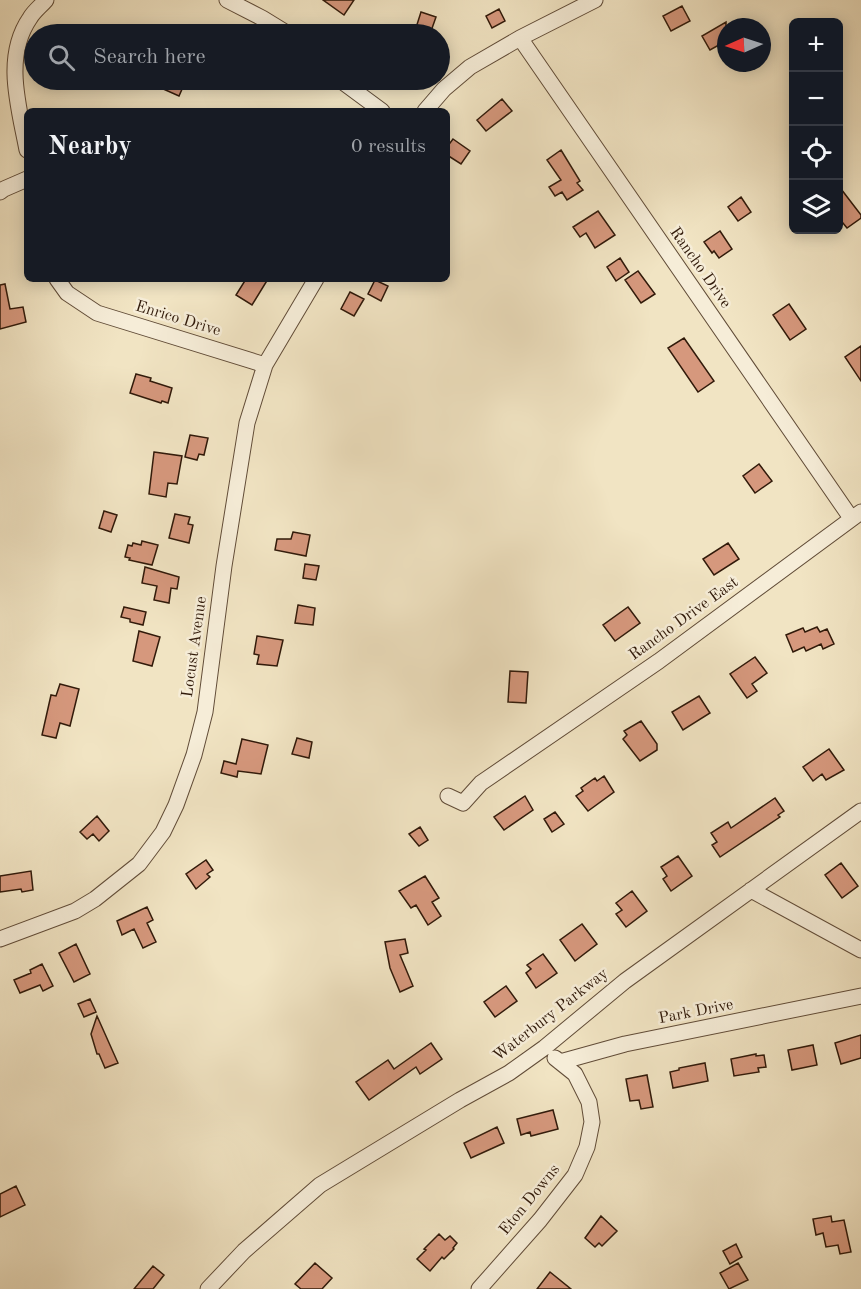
<!DOCTYPE html>
<meta charset="utf-8">
<style>
body{margin:0;font-family:"Old Standard TT",serif;background:#20242c;color:#f1f3f6}
.controls{position:absolute;right:18px;top:18px;display:grid;overflow:hidden;border-radius:9px;box-shadow:0 3px 15px #0003}
.controls button{width:54px;height:54px;display:grid;place-items:center;padding:0;border:0;border-bottom:2px solid #363941;background:#171b24;color:#f1f3f6;font:30px sans-serif}
.compass{position:absolute;left:717px;top:18px;width:54px;height:54px;border-radius:50%;background:#171b24;box-shadow:0 3px 15px #0003;rotate:267deg}
.list{margin:0;padding:0;list-style:none}
h2{display:flex;justify-content:space-between;align-items:center;height:78px;margin:0;padding:0 24px;font-size:26px}
h2 small{font-size:20px;font-weight:400;color:#9ea1a6}
.icon{flex:none;width:33px;height:33px;fill:none;stroke:currentColor;stroke-width:2;stroke-linecap:round;stroke-linejoin:round}
.map{position:relative;flex:none;width:861px;height:1289px;overflow:hidden}
.search{position:absolute;background:#171b24;box-shadow:0 3px 15px #0003;left:24px;top:24px;width:426px;height:66px;display:flex;align-items:center;gap:15px;box-sizing:border-box;padding:0 21px;border-radius:33px;color:#9ea1a6;font-size:22px}
.panel{position:absolute;background:#171b24;box-shadow:0 3px 15px #0003;left:24px;top:108px;width:426px;height:174px;border-radius:9px}
.map>svg:first-child{display:block}
</style>
<div class="map">
<svg width="861" height="1289" viewBox="0 0 861 1289">
<rect width="100%" height="100%" fill="#f1e4c3"/>
<filter id="stains"><feTurbulence type="fractalNoise" baseFrequency=".00333" numOctaves="4"/><feColorMatrix values="0 0 0 0 .2 0 0 0 0 .09 0 0 0 0 .02 0 0 0 .5 -.17"/></filter>
<radialGradient id="worn" r=".72"><stop offset=".6" stop-color="#630" stop-opacity="0"/><stop offset="1" stop-color="#630" stop-opacity=".3"/></radialGradient>
<!-- building -->
<path fill="#d6987d" stroke="#311a0a" stroke-width="1.5" d="M 323,0 L 354,0 L 344,15 Z
M 682,6 L 690,21 L 671,31 L 663,16 Z
M 499,9 L 505,21 L 492,28 L 486,16 Z
M 421,12 L 436,17 L 430,34 L 414,34 Z
M 726,22 L 726,41 L 710,50 L 702,36 Z
M 143,80 L 186,80 L 179,96 Z
M 502,99 L 512,111 L 486,131 L 477,120 Z
M 453,139 L 470,151 L 461,164 L 447,155 L 447,147 Z
M 561,150 L 580,181 L 577,183 L 583,190 L 567,200 L 562,192 L 555,196 L 549,187 L 561,180 L 547,160 Z
M 838,185 L 861,215 L 861,218 L 847,228 L 838,217 Z
M 741,197 L 751,212 L 738,221 L 728,207 Z
M 598,211 L 615,235 L 595,248 L 586,233 L 580,237 L 573,227 Z
M 720,231 L 732,249 L 719,258 L 714,251 L 712,253 L 704,242 Z
M 620,258 L 629,272 L 616,281 L 607,267 Z
M 638,271 L 655,294 L 641,303 L 625,280 Z
M 246,279 L 268,279 L 252,305 L 236,295 Z
M 375,280 L 388,286 L 381,301 L 368,294 Z
M 5,284 L 10,309 L 23,307 L 26,322 L 0,329 L 0,285 Z
M 350,292 L 364,299 L 354,316 L 341,309 Z
M 789,304 L 806,329 L 790,340 L 773,315 Z
M 684,338 L 714,381 L 698,392 L 668,348 Z
M 861,346 L 861,381 L 845,357 Z
M 136,374 L 151,378 L 150,381 L 172,388 L 168,403 L 162,401 L 161,403 L 130,393 Z
M 190,435 L 208,438 L 204,455 L 199,454 L 197,460 L 185,457 Z
M 154,452 L 182,456 L 177,484 L 168,483 L 166,497 L 149,494 Z
M 759,464 L 772,481 L 755,493 L 743,476 Z
M 104,511 L 117,515 L 111,532 L 99,528 Z
M 175,514 L 190,517 L 188,524 L 193,525 L 189,543 L 169,538 Z
M 293,532 L 310,535 L 306,556 L 275,550 L 277,539 L 291,539 Z
M 142,541 L 158,545 L 152,565 L 129,560 L 130,558 L 125,557 L 128,545 L 132,546 L 133,543 L 141,545 Z
M 728,543 L 739,559 L 714,575 L 703,559 Z
M 305,564 L 319,566 L 316,580 L 303,578 Z
M 145,567 L 179,577 L 177,589 L 171,588 L 169,603 L 154,600 L 157,586 L 142,583 Z
M 298,605 L 315,608 L 313,625 L 295,623 Z
M 124,607 L 146,612 L 143,625 L 130,622 L 130,619 L 121,617 Z
M 628,607 L 640,623 L 615,641 L 603,625 Z
M 817,627 L 820,632 L 827,629 L 834,644 L 823,649 L 821,644 L 806,651 L 804,647 L 793,652 L 786,635 L 803,628 L 805,632 Z
M 139,631 L 160,637 L 152,666 L 133,661 Z
M 257,636 L 283,640 L 277,666 L 257,664 L 259,655 L 254,654 Z
M 755,657 L 767,673 L 752,684 L 757,691 L 747,698 L 730,674 Z
M 510,671 L 528,672 L 526,703 L 508,702 Z
M 60,684 L 79,689 L 70,726 L 60,723 L 56,738 L 42,735 L 51,695 L 56,696 Z
M 699,696 L 710,713 L 683,730 L 672,712 Z
M 641,721 L 657,744 L 657,750 L 640,761 L 623,739 L 627,735 L 624,731 Z
M 297,738 L 312,742 L 309,758 L 292,754 Z
M 242,739 L 268,745 L 261,774 L 238,771 L 237,777 L 221,773 L 224,761 L 236,764 Z
M 829,749 L 844,770 L 826,780 L 822,774 L 813,781 L 803,767 Z
M 604,776 L 614,792 L 588,811 L 576,796 L 583,791 L 581,788 L 595,778 L 597,781 Z
M 525,796 L 533,810 L 504,830 L 494,817 Z
M 775,798 L 784,811 L 778,815 L 780,817 L 720,857 L 712,845 L 717,842 L 711,833 L 728,822 L 731,828 Z
M 555,812 L 564,824 L 552,832 L 544,819 Z
M 97,816 L 109,831 L 99,841 L 93,834 L 87,839 L 80,832 Z
M 420,827 L 428,840 L 419,846 L 409,834 Z
M 678,856 L 692,876 L 671,891 L 663,879 L 667,876 L 661,867 Z
M 206,860 L 213,870 L 207,874 L 210,877 L 196,889 L 186,874 Z
M 841,863 L 858,886 L 842,898 L 825,875 Z
M 31,871 L 33,890 L 22,892 L 21,889 L 0,892 L 0,876 Z
M 425,876 L 439,898 L 432,902 L 441,916 L 428,925 L 416,905 L 411,908 L 399,891 Z
M 632,891 L 647,911 L 626,927 L 616,914 L 622,910 L 616,903 Z
M 147,907 L 153,920 L 147,923 L 156,942 L 143,948 L 134,929 L 122,935 L 117,921 Z
M 582,924 L 597,944 L 575,961 L 560,940 Z
M 405,939 L 408,953 L 400,955 L 413,986 L 400,992 L 390,968 L 385,942 Z
M 76,944 L 90,974 L 74,982 L 59,953 Z
M 543,954 L 557,973 L 536,988 L 526,973 L 531,969 L 527,965 Z
M 42,964 L 53,986 L 43,991 L 40,985 L 20,993 L 14,980 L 31,973 L 30,970 Z
M 506,986 L 517,1001 L 495,1017 L 484,1002 Z
M 90,999 L 96,1012 L 84,1017 L 78,1004 Z
M 97,1016 L 118,1063 L 105,1068 L 99,1054 L 97,1054 L 91,1034 Z
M 861,1035 L 861,1058 L 841,1064 L 835,1043 Z
M 431,1043 L 442,1059 L 420,1074 L 416,1067 L 369,1100 L 356,1082 L 388,1060 L 394,1069 Z
M 813,1045 L 817,1065 L 792,1070 L 788,1050 Z
M 756,1054 L 756,1056 L 764,1055 L 766,1067 L 758,1068 L 759,1072 L 734,1076 L 731,1059 Z
M 705,1063 L 708,1081 L 673,1088 L 670,1072 L 679,1070 L 679,1068 Z
M 647,1075 L 653,1107 L 641,1109 L 639,1100 L 630,1101 L 626,1079 Z
M 553,1110 L 558,1129 L 531,1136 L 530,1132 L 521,1135 L 517,1119 Z
M 497,1127 L 504,1143 L 471,1158 L 464,1143 Z
M 16,1186 L 25,1205 L 0,1217 L 0,1194 Z
M 601,1216 L 617,1231 L 602,1246 L 599,1243 L 595,1247 L 585,1238 Z
M 831,1216 L 832,1222 L 844,1220 L 851,1252 L 840,1254 L 838,1245 L 826,1247 L 823,1233 L 816,1235 L 813,1219 Z
M 439,1234 L 445,1240 L 450,1236 L 457,1243 L 453,1248 L 454,1249 L 444,1259 L 442,1257 L 430,1271 L 417,1259 L 426,1250 L 424,1249 Z
M 736,1244 L 742,1257 L 730,1264 L 723,1251 Z
M 315,1263 L 332,1278 L 322,1289 L 301,1289 L 295,1284 Z
M 738,1263 L 748,1280 L 729,1289 L 720,1273 Z
M 153,1266 L 164,1275 L 153,1289 L 134,1289 Z
M 550,1272 L 571,1289 L 537,1289 Z"/>
<g fill="none" stroke-linecap="round" stroke-linejoin="round">
<defs>
<path id="minor" d="M 227,0 L 262,18 L 288,34
M 520,38 L 851,518
M 340,80 L 382,111
M 425,111 L 444,89 L 470,67 L 520,38 L 595,0
M 27,150 C 19,107 3,57 30,18 C 34,11 41,6 46,0
M 0,192 L 4,189 L 27,179
M 57,279 L 67,293 L 97,313 L 265,365
M 448,796 L 463,803 L 481,783 L 659,661 L 861,512
M 751,890 L 861,950
M 0,939 L 75,911 L 95,899 L 139,864 L 163,832 L 176,805 L 194,755 L 205,712 L 224,566 L 247,423 L 265,365 L 316,279
M 560,1062 L 625,1044 L 861,996
M 208,1289 L 244,1251 L 320,1185 L 460,1100 L 509,1073 L 544,1048 L 625,981 L 861,811
M 479,1289 L 540,1220 L 575,1175 L 587,1147 L 592,1122 L 589,1102 L 575,1074 L 555,1058"/>
</defs>
<!-- minor casing -->
<use href="#minor" stroke="#614c38" stroke-width="17"/>
<!-- minor -->
<use href="#minor" stroke="#f6edd8" stroke-width="15"/>
</g>
<g text-anchor="middle" dominant-baseline="central" stroke-width="5" stroke-linejoin="round" paint-order="stroke">
<!-- street labels -->
<g font-size="16" fill="#311a0a" stroke="#f6edd8">
<text transform="translate(700 268) rotate(55)">Rancho Drive</text>
<text transform="translate(178 319) rotate(17)">Enrico Drive</text>
<text transform="translate(684 619) rotate(-36)">Rancho Drive East</text>
<text transform="translate(195 647) rotate(-82)">Locust Avenue</text>
<text transform="translate(696 1012) rotate(-11)">Park Drive</text>
<text transform="translate(551 1015) rotate(-38)">Waterbury Parkway</text>
<text transform="translate(530 1200) rotate(-51)">Eton Downs</text>
</g>
</g>
<rect width="100%" height="100%" filter="url(#stains)"/>
<rect width="100%" height="100%" fill="url(#worn)"/>
</svg>
<div class="controls">
<button>+</button>
<button>−</button>
<button><svg class="icon" aria-label="locate" viewBox="0 0 24 24"><circle cx="12" cy="12" r="6"/><path d="M12 2v4M12 18v4M2 12h4M18 12h4"/></svg></button>
<button><svg class="icon" aria-label="layers" viewBox="0 0 24 24"><path d="M12 4l9 5-9 5-9-5zM3 14l9 5 9-5"/></svg></button>
</div>
<svg class="compass" viewBox="-18 -18 36 36"><path d="M0-13l5 13h-10z" fill="#e53935"/><path d="M0 13l5-13h-10z" fill="#9ea1a6"/></svg>
<div class="search"><svg class="icon" aria-label="search" viewBox="0 0 24 24"><circle cx="10" cy="10" r="6"/><path d="M15 15l6 6"/></svg>Search here</div>
<section class="panel">
<h2>Nearby<small>0 results</small></h2>
<ul class="list">
</ul>
</section>
</div>
